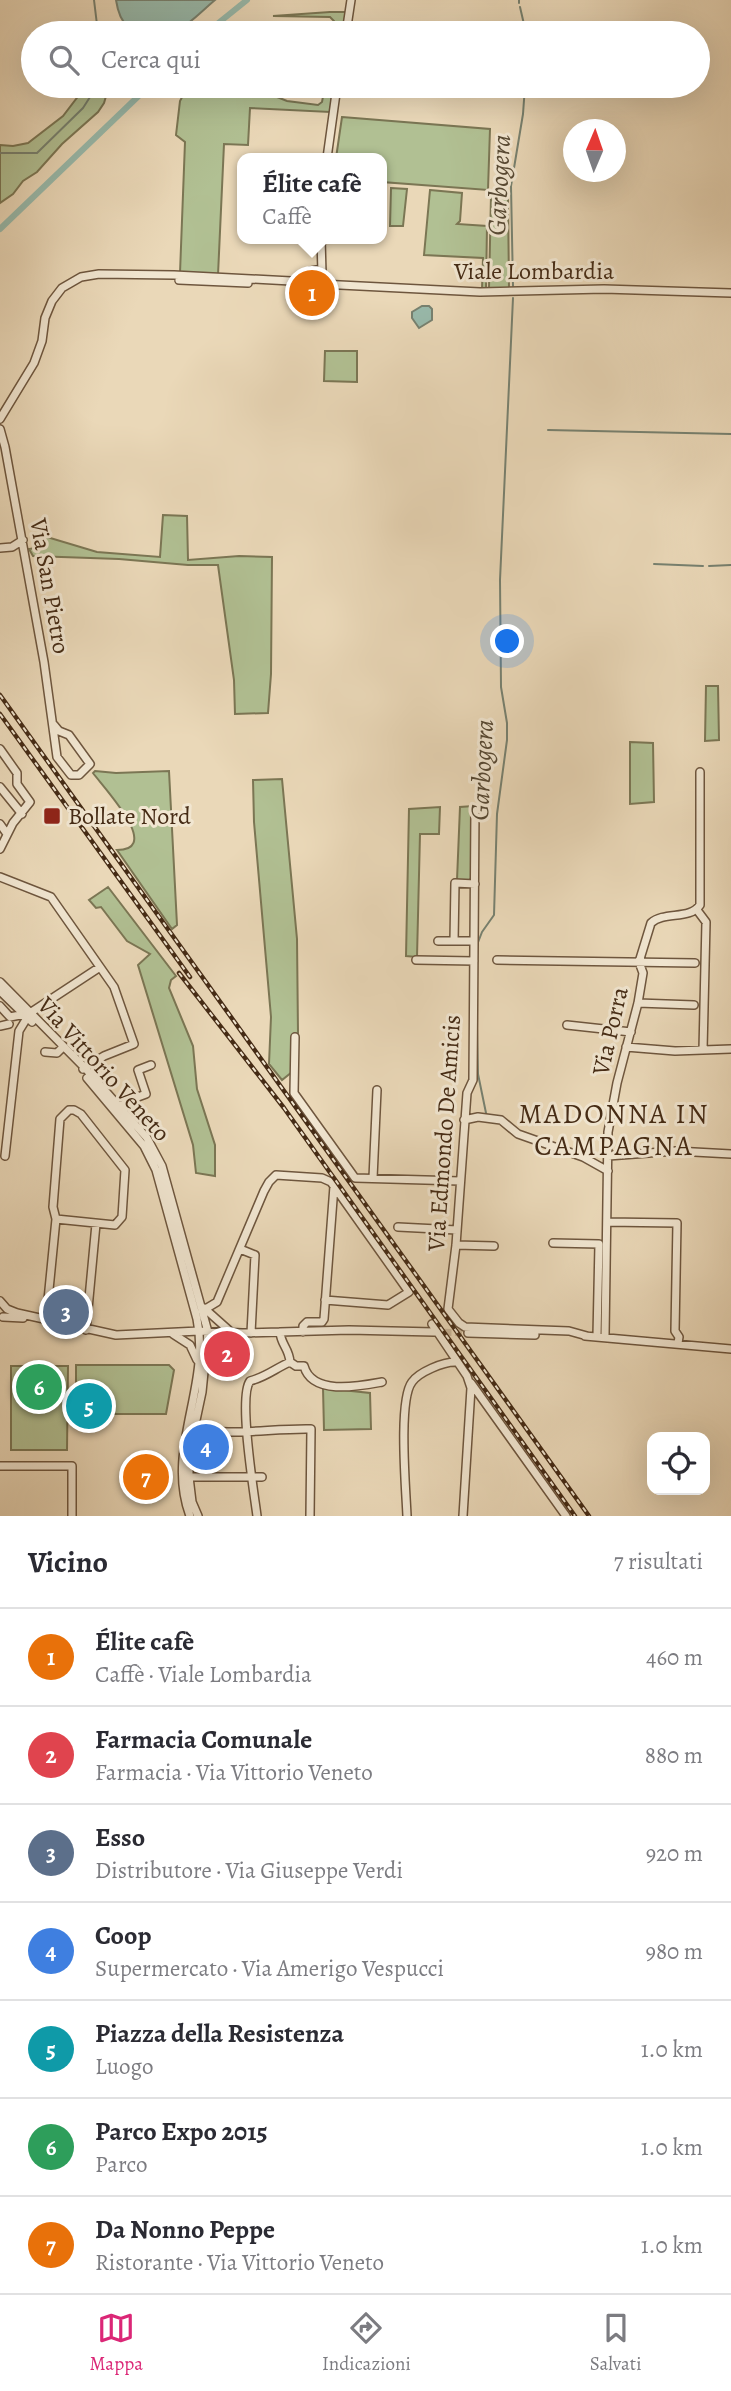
<!DOCTYPE html>
<html lang="it">
<meta charset="utf-8">
<style>
body{margin:0;font-family:Alegreya,serif;background:#f7f7f7;color:#2b2b33}
.controls{position:absolute;right:21px;bottom:21px;display:grid;overflow:hidden;border-radius:14px;box-shadow:0 7px 28px #0002}
.controls button{width:63px;height:63px;display:grid;place-items:center;padding:0;border:0;border-bottom:2px solid #e1e1e2;background:#fff;color:#2b2b33;font:35px sans-serif}
.compass{position:absolute;left:563px;top:119px;width:63px;height:63px;border-radius:50%;background:#fff;box-shadow:0 7px 28px #0002;rotate:2deg}
.you{position:absolute;left:508px;top:642px;width:24px;height:24px;margin:-18px;border:5px solid #fff;border-radius:50%;background:#1a73e8;box-shadow:0 0 0 10px #1a73e833}
.badge{display:grid;place-items:center;width:46px;height:46px;border-radius:50%;background:#db2777;color:#fff;font-size:23px;font-weight:700}
.pin{position:absolute;translate:-50% -50%;border:4px solid #fff;box-shadow:0 2px 7px #0006}
.popup{position:absolute;left:237px;top:153px;width:150px;height:91px;box-sizing:border-box;display:grid;place-content:center;border-radius:14px;background:#fff;filter:drop-shadow(0 2px 5px #0005);font-size:23px;white-space:nowrap;color:#7c7c81}
.popup b{font-size:26px;color:#2b2b33}
.popup::after{content:'';position:absolute;left:50%;top:100%;margin-left:-14px;border:14px solid transparent;border-top-color:#fff}
.list{margin:0;padding:0;list-style:none}
h2{display:flex;justify-content:space-between;align-items:center;height:91px;margin:0;padding:0 28px;font-size:30px}
h2 small{font-size:23px;font-weight:400;color:#7c7c81}
.list li{display:grid;grid-template-columns:46px 1fr auto;gap:21px;align-items:center;box-sizing:border-box;height:98px;padding:0 28px;border-top:2px solid #e1e1e2}
.list b{display:block;font-size:26px;white-space:nowrap}
.list p{margin:0;font-size:23px;white-space:nowrap;color:#7c7c81}
.list em{font-size:23px;font-style:normal;color:#7c7c81}
.icon{flex:none;width:38px;height:38px;fill:none;stroke:currentColor;stroke-width:2;stroke-linecap:round;stroke-linejoin:round}
.map{position:relative;flex:none;width:731px;height:1516px;overflow:hidden}
.search{position:absolute;background:#fff;box-shadow:0 7px 28px #0002;left:21px;right:21px;top:21px;height:77px;display:flex;align-items:center;gap:18px;box-sizing:border-box;padding:0 24px;border-radius:38px;color:#7c7c81;font-size:26px}
.sheet{height:777px;background:#fff}
nav{display:flex;justify-content:space-around;align-items:center;box-sizing:border-box;height:98px;border-top:2px solid #e1e1e2;background:#fff;font-size:19px;color:#7c7c81}
nav a{display:grid;justify-items:center;gap:4px}
nav .on{color:#db2777}
.map>svg:first-child{display:block}
</style>
<div class="map">
<svg width="731" height="1516" viewBox="0 0 731 1516">
<rect width="100%" height="100%" fill="#ead8b8"/>
<filter id="stains"><feTurbulence type="fractalNoise" baseFrequency=".00286" numOctaves="4"/><feColorMatrix values="0 0 0 0 .2 0 0 0 0 .09 0 0 0 0 .02 0 0 0 .5 -.17"/></filter>
<radialGradient id="worn" r=".72"><stop offset=".6" stop-color="#630" stop-opacity="0"/><stop offset="1" stop-color="#630" stop-opacity=".3"/></radialGradient>
<!-- green -->
<path fill="#b1c093" stroke="#7b7654" stroke-width="2" d="M 330,12 L 346,12 L 342,33 L 332,33 L 334,21 L 330,17 L 273,16 Z
M 86,86 L 109,86 L 104,103 L 98,112 L 62,144 L 37,172 L 23,181 L 13,194 L 0,203 L 0,145 L 13,146 L 28,143 L 63,116 Z
M 188,86 L 245,87 L 267,93 L 287,101 L 318,105 L 322,102 L 325,86 L 334,86 L 330,112 L 250,108 L 248,145 L 224,144 L 218,275 L 180,273 L 185,142 L 176,135 L 180,101 Z
M 342,117 L 490,129 L 488,190 L 382,182 L 382,158 L 336,158 Z
M 391,188 L 407,189 L 403,226 L 390,226 Z
M 430,190 L 462,193 L 460,221 L 457,224 L 487,226 L 486,288 L 482,289 L 483,258 L 424,255 Z
M 491,196 L 508,197 L 509,288 L 489,288 Z
M 325,351 L 357,351 L 357,382 L 324,381 Z
M 163,515 L 187,516 L 188,560 L 239,556 L 272,557 L 271,674 L 268,713 L 235,714 L 234,680 L 218,565 L 188,565 L 119,559 L 33,556 L 29,549 L 42,547 L 42,537 L 47,537 L 97,552 L 160,557 Z
M 706,686 L 718,686 L 719,740 L 705,741 Z
M 630,742 L 653,743 L 654,802 L 630,804 Z
M 95,771 L 116,773 L 169,771 L 177,925 L 172,929 L 117,850 C 163,850 104,788 93,773 Z
M 282,779 L 297,939 L 298,1033 L 293,1034 L 292,1072 L 282,1080 L 269,1064 L 271,1017 L 254,822 L 253,780 Z
M 473,806 L 471,880 L 457,880 L 460,807 Z
M 440,807 L 439,834 L 420,834 L 417,957 L 406,956 L 409,809 Z
M 108,887 L 176,976 L 171,980 L 169,988 L 193,1046 L 197,1089 L 215,1145 L 215,1176 L 196,1173 L 193,1145 L 138,965 L 150,954 L 127,941 L 101,907 L 96,908 L 89,900 Z
M 76,1365 L 169,1365 L 174,1370 L 166,1414 L 76,1414 Z
M 11,1366 L 68,1366 L 67,1450 L 11,1450 Z
M 323,1388 L 370,1393 L 371,1429 L 324,1430 Z"/>
<!-- water -->
<path fill="#98baac" stroke="#778170" stroke-width="2" d="M 116,0 L 215,0 C 203,10 191,23 177,31 C 171,35 163,33 156,33 C 130,33 120,26 116,0 Z
M 429,306 L 432,309 L 432,320 L 419,328 L 412,318 L 412,312 L 422,306 Z"/>
<g fill="none" stroke-linecap="round" stroke-linejoin="round">
<!-- stream -->
<path stroke="#778170" stroke-width="2" d="M 94,0 L 98,33
M 519,0 L 519,3
M 520,7 L 526,33
M 0,153 L 37,153 L 83,108 L 97,86
M 513,286 L 511,186 L 523,114 L 525,86
M 548,430 L 731,434
M 654,564 L 703,566
M 709,566 L 731,565
M 477,945 L 482,932 L 494,915 L 497,814 L 507,740 L 507,723 L 501,687 L 500,580 L 513,298
M 477,1028 L 478,1074 L 486,1113"/>
<!-- canal -->
<path stroke="#98baac" stroke-width="6" d="M 206,33 L 247,0
M 0,229 L 149,86"/>
<!-- minor-tunnel -->
<path stroke="#c9b597" stroke-width="7" stroke-dasharray="7 3.5" stroke-linecap="butt" d="M 434,1332 L 468,1333"/>
<defs>
<path id="minor" d="M 346,33 L 351,0
M 327,158 L 337,86
M 321,239 L 322,273
M 179,280 L 248,283
M 310,284 L 307,278 L 311,271 L 317,270 L 324,276
M 320,284 L 480,292 L 604,289 L 731,293
M 0,419 L 34,363 L 42,341 L 45,318 L 52,301 L 62,288 L 81,277 L 99,274 L 174,275 L 291,281 L 315,286 L 322,282 L 322,275
M 0,429 L 5,447 L 44,662 L 57,757 L 71,775 L 79,775 L 90,764 L 69,735 L 59,731 L 54,725
M 0,548 L 12,547 L 23,540
M 0,749 L 17,773 L 17,784 L 30,802 L 13,823 L 0,849
M 0,787 L 22,814
M 475,809 L 473,1080 L 467,1093 L 456,1245 L 448,1309 L 459,1323 L 465,1327 L 569,1331 L 587,1336
M 0,824 L 7,834
M 0,877 L 51,897 L 114,987 L 134,1044 L 104,1056 L 83,1069
M 697,910 L 706,922 L 703,1050
M 438,941 L 474,941
M 454,941 L 455,883 L 475,884
M 416,960 L 474,961
M 497,960 L 695,963
M 0,982 L 85,1068 L 147,1138 L 162,1166 L 208,1332 L 202,1392 L 189,1453 L 189,1477 L 192,1502 L 198,1516
M 0,991 L 32,1022
M 638,1003 L 694,1005
M 0,1006 L 10,1017 L 30,1013 L 100,967
M 567,1025 L 631,1032
M 0,1026 L 9,1024
M 295,1037 L 294,1093 L 355,1178 L 460,1181
M 626,1047 L 675,1051 L 731,1049
M 45,1052 L 57,1053 L 61,1049
M 87,1078 L 144,1146 L 156,1170 L 197,1319 C 211,1386 165,1450 190,1516
M 118,1109 L 127,1101 L 146,1094 L 138,1070 L 151,1065
M 69,1110 L 74,1110 L 81,1114 L 125,1170 L 122,1217 L 115,1225 L 56,1219 L 53,1207 L 60,1119 Z
M 464,1120 L 478,1117 L 501,1120 L 518,1134 L 583,1157 L 608,1171
M 5,1156 L 19,1031 L 30,1013
M 608,1156 L 676,1151 L 731,1154
M 373,1178 L 377,1090
M 607,1222 L 677,1223 L 675,1331 L 679,1337 L 678,1343
M 398,1227 L 457,1230
M 553,1243 L 599,1244 L 597,1336
M 456,1245 L 494,1246
M 240,1249 L 255,1255 L 251,1333
M 0,1301 L 7,1309 L 17,1313 L 116,1335 L 199,1331 L 242,1333 L 349,1330 L 434,1332
M 204,1308 L 232,1333
M 202,1311 L 217,1302 L 264,1191 L 269,1182 L 276,1175 L 322,1178 L 331,1182 L 409,1292 L 388,1305 L 325,1300
M 3,1317 L 23,1318
M 46,1320 L 56,1219
M 432,1324 L 467,1376 L 471,1388 L 463,1516
M 86,1330 L 96,1224
M 280,1332 C 281,1345 289,1348 290,1362
M 303,1332 L 303,1326 L 307,1322 L 322,1322 L 324,1319 L 334,1186
M 468,1333 L 535,1335
M 173,1334 L 190,1345 L 197,1360
M 585,1336 L 731,1349
M 605,1336 L 608,1132 L 617,1083 L 638,1003 L 643,973 L 639,962 L 651,923 C 664,911 690,920 700,905 L 700,772
M 471,1383 L 566,1516
M 189,1428 C 229,1437 271,1428 311,1429 L 310,1516
M 0,1466 L 72,1466 L 72,1516
M 189,1477 L 262,1477
M 257,1516 C 254,1492 238,1397 250,1381 C 266,1377 276,1368 290,1362 L 296,1366 L 304,1366 C 312,1396 360,1386 382,1382
M 407,1516 C 406,1490 398,1400 412,1382 C 419,1372 443,1362 455,1362"/>
</defs>
<!-- minor casing -->
<use href="#minor" stroke="#6e563e" stroke-width="10"/>
<!-- minor -->
<use href="#minor" stroke="#f1e6d1" stroke-width="7"/>
<defs>
<path id="rail" d="M 0,695 L 589,1516
M 0,714 L 190,977
M 179,973 L 284,1108 L 575,1516"/>
</defs>
<!-- rail casing -->
<use href="#rail" stroke="#452b15" stroke-width="4.5"/>
<!-- rail -->
<use href="#rail" stroke="#f1e6d1" stroke-width="2" stroke-dasharray="5" stroke-linecap="butt"/>
</g>
<!-- markers -->
<rect fill="#8f2418" stroke="#f1e6d1" stroke-width="2.5" x="43" y="807" width="18" height="18" rx="3.5"/>
<g text-anchor="middle" dominant-baseline="central" stroke-width="6" stroke-linejoin="round" paint-order="stroke">
<!-- street labels -->
<g font-size="24" fill="#452b15" stroke="#f1e6d1">
<text x="534" y="271">Viale Lombardia</text>
<text transform="translate(50 586) rotate(80)">Via San Pietro</text>
<text transform="translate(610 1031) rotate(-77)">Via Porra</text>
<text transform="translate(104 1069) rotate(48)">Via Vittorio Veneto</text>
<text transform="translate(444 1133) rotate(-86)">Via Edmondo De Amicis</text>
</g>
<!-- poi labels -->
<g font-size="24" fill="#452b15" stroke="#f1e6d1" text-anchor="start">
<text x="68" y="816">Bollate Nord</text>
</g>
<!-- water labels -->
<g font-size="26" font-style="italic" fill="#564833" stroke="#f1e6d1">
<text transform="translate(499 185) rotate(-87)">Garbogera</text>
<text transform="translate(482 770) rotate(-87)">Garbogera</text>
</g>
<!-- quarter labels -->
<g font-size="28" letter-spacing="2" fill="#452b15" stroke="#f1e6d1">
<text x="614" y="1114">MADONNA IN<tspan x="614" dy="32">CAMPAGNA</tspan></text>
</g>
</g>
<rect width="100%" height="100%" filter="url(#stains)"/>
<rect width="100%" height="100%" fill="url(#worn)"/>
</svg>
<div class="controls">
<button><svg class="icon" aria-label="locate" viewBox="0 0 24 24"><circle cx="12" cy="12" r="6"/><path d="M12 2v4M12 18v4M2 12h4M18 12h4"/></svg></button>
</div>
<svg class="compass" viewBox="-18 -18 36 36"><path d="M0-13l5 13h-10z" fill="#e53935"/><path d="M0 13l5-13h-10z" fill="#7c7c81"/></svg>
<div class="you"></div>
<div class="pin badge" style="left:312px;top:293px;background:#e8710a">1</div>
<div class="popup"><b>Élite cafè</b>Caffè</div>
<div class="pin badge" style="left:227px;top:1354px;background:#e0444e">2</div>
<div class="pin badge" style="left:66px;top:1312px;background:#5c6f8a">3</div>
<div class="pin badge" style="left:206px;top:1447px;background:#3f7fe0">4</div>
<div class="pin badge" style="left:89px;top:1406px;background:#0f9aa8">5</div>
<div class="pin badge" style="left:39px;top:1387px;background:#2e9e5b">6</div>
<div class="pin badge" style="left:146px;top:1477px;background:#e8710a">7</div>
<div class="search"><svg class="icon" aria-label="search" viewBox="0 0 24 24"><circle cx="10" cy="10" r="6"/><path d="M15 15l6 6"/></svg>Cerca qui</div>
</div>
<section class="sheet">
<h2>Vicino<small>7 risultati</small></h2>
<ul class="list">
<li><span class="badge" style="background:#e8710a">1</span><div><b>Élite cafè</b><p>Caffè · Viale Lombardia</p></div><em>460 m</em></li>
<li><span class="badge" style="background:#e0444e">2</span><div><b>Farmacia Comunale</b><p>Farmacia · Via Vittorio Veneto</p></div><em>880 m</em></li>
<li><span class="badge" style="background:#5c6f8a">3</span><div><b>Esso</b><p>Distributore · Via Giuseppe Verdi</p></div><em>920 m</em></li>
<li><span class="badge" style="background:#3f7fe0">4</span><div><b>Coop</b><p>Supermercato · Via Amerigo Vespucci</p></div><em>980 m</em></li>
<li><span class="badge" style="background:#0f9aa8">5</span><div><b>Piazza della Resistenza</b><p>Luogo</p></div><em>1.0 km</em></li>
<li><span class="badge" style="background:#2e9e5b">6</span><div><b>Parco Expo 2015</b><p>Parco</p></div><em>1.0 km</em></li>
<li><span class="badge" style="background:#e8710a">7</span><div><b>Da Nonno Peppe</b><p>Ristorante · Via Vittorio Veneto</p></div><em>1.0 km</em></li>
</ul>
</section>
<nav>
<a class="on"><svg class="icon" aria-label="map" viewBox="0 0 24 24"><path d="M3 6l6-2 6 2 6-2v14l-6 2-6-2-6 2zM9 4v14M15 6v14"/></svg>Mappa</a>
<a><svg class="icon" aria-label="directions" viewBox="0 0 24 24"><path d="M12 3l9 9-9 9-9-9zM9 14v-3h6M13 9l2 2-2 2"/></svg>Indicazioni</a>
<a><svg class="icon" aria-label="saved" viewBox="0 0 24 24"><path d="M7 4h10v16l-5-4-5 4z"/></svg>Salvati</a>
</nav>
